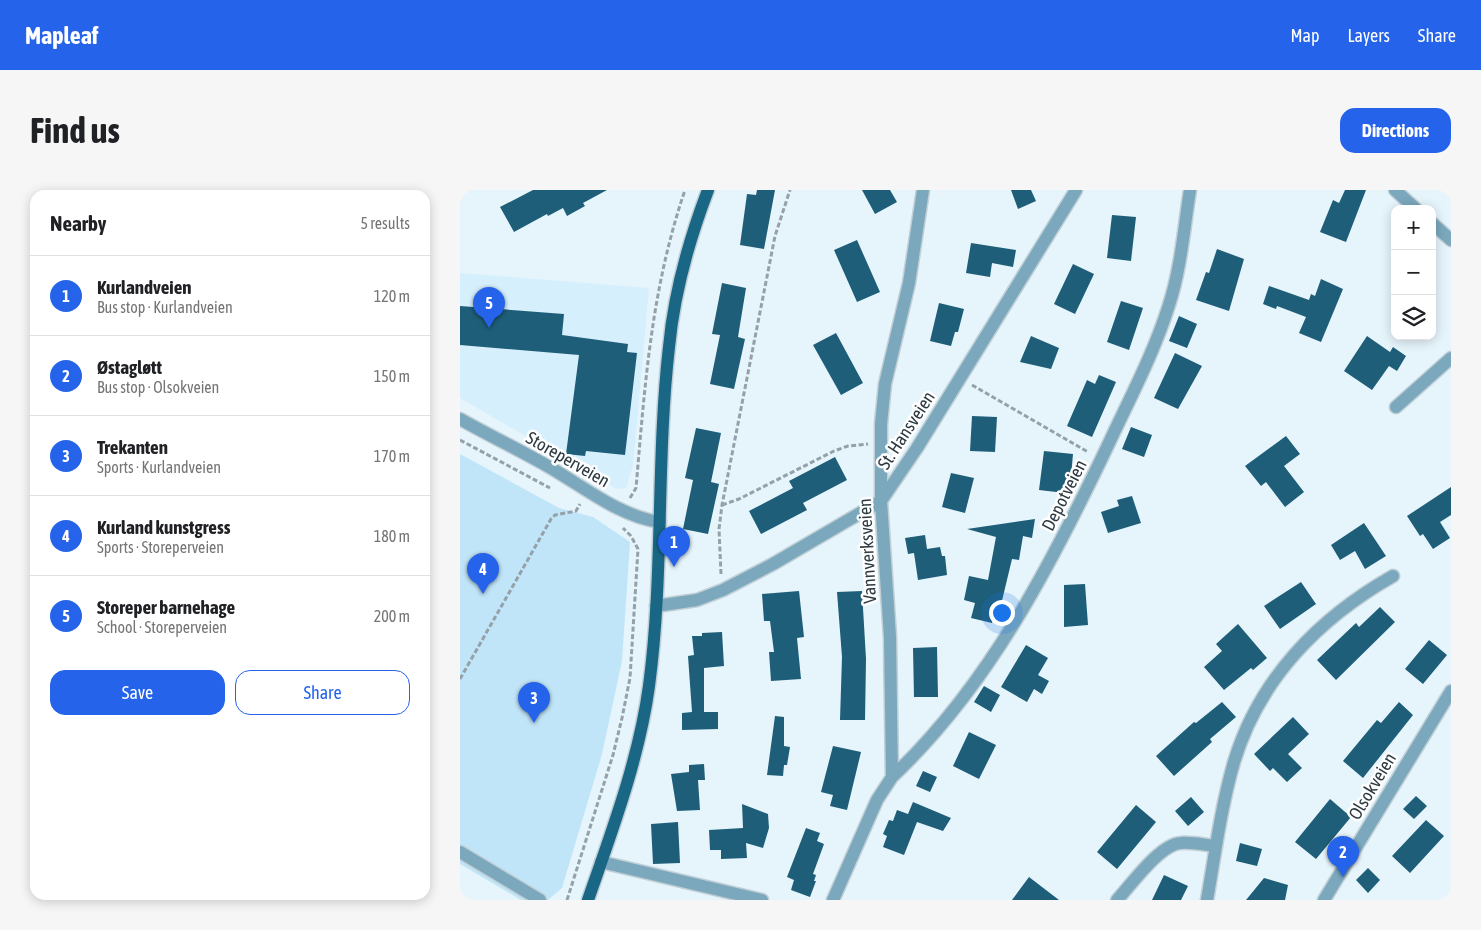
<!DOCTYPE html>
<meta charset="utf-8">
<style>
body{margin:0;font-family:"Asap Condensed",sans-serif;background:#f6f6f6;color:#202124}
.controls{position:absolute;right:15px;top:15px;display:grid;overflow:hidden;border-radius:10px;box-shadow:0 2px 12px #0003}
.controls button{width:45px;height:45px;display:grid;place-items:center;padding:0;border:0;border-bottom:1px solid #e0e0e0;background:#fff;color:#202124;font:25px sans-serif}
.you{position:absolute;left:541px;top:422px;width:18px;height:18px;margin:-12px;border:4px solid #fff;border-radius:50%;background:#1a73e8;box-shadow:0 0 0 8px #1a73e833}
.badge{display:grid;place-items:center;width:32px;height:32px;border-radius:50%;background:#2563eb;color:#fff;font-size:16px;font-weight:700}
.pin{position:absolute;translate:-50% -41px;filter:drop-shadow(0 1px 2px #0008)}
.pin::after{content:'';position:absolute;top:26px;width:18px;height:15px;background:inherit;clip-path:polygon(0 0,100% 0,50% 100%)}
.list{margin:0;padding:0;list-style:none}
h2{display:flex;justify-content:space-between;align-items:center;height:65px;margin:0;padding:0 20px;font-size:21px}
h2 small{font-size:16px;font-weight:400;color:#757577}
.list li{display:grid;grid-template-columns:32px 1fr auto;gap:15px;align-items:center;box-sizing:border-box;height:80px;padding:0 20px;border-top:1px solid #e0e0e0}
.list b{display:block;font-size:19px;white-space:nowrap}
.list p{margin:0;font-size:16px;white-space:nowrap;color:#757577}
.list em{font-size:16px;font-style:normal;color:#757577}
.actions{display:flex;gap:10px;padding:15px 20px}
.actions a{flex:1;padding:11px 0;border:1px solid #2563eb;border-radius:15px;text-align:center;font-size:18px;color:#2563eb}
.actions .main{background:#2563eb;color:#fff}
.icon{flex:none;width:28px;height:28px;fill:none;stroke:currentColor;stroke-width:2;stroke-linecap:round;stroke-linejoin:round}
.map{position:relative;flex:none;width:991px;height:710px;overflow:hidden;border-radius:15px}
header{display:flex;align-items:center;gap:30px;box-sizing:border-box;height:70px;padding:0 25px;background:#2563eb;color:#fff}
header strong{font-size:24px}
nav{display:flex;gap:28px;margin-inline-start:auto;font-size:18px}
.intro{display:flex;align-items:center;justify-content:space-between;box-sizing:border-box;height:120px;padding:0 30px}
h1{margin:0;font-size:35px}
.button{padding:12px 22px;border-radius:15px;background:#2563eb;color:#fff;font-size:18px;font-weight:700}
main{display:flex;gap:30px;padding:0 30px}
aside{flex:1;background:#fff;border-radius:15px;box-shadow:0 2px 12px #0003}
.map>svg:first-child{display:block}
</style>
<header>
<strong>Mapleaf</strong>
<nav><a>Map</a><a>Layers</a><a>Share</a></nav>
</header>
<div class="intro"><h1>Find us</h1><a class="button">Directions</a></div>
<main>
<aside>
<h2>Nearby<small>5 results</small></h2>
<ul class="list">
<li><span class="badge">1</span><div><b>Kurlandveien</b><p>Bus stop · Kurlandveien</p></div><em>120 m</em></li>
<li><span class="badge">2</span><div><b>Østagløtt</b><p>Bus stop · Olsokveien</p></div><em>150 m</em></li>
<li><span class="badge">3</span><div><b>Trekanten</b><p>Sports · Kurlandveien</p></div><em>170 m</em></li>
<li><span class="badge">4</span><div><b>Kurland kunstgress</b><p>Sports · Storeperveien</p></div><em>180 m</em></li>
<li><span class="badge">5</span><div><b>Storeper barnehage</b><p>School · Storeperveien</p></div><em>200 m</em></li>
</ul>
<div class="actions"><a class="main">Save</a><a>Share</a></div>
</aside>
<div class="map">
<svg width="991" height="710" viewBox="0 0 991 710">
<rect width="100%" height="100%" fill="#e6f4fb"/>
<!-- built -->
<path fill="#d6effc" d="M 0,83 L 189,98 L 173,275 L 166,298 L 157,299 L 0,208 Z"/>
<!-- green -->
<path fill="#c0e5f8" d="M 0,264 L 99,318 L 133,327 L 170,352 L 162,471 L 142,564 L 102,698 L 88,710 L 61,710 L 0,674 Z"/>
<!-- building -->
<path fill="#1e5e78" d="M 73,0 L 147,0 L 123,13 L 125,16 L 107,26 L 103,18 L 88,26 L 87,24 L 54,42 L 40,17 Z
M 297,0 L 315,0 L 304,59 L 280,55 L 287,4 L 296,5 Z
M 402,0 L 430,0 L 437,12 L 415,24 Z
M 551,0 L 571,0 L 576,11 L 558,19 Z
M 885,0 L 906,0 L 886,52 L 860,42 L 873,10 L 879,13 Z
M 652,25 L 676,27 L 671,71 L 647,68 Z
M 397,50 L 420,102 L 397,112 L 374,60 Z
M 511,53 L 556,60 L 553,77 L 532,73 L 530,87 L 506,83 Z
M 757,59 L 784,69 L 769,121 L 736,110 L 746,82 L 749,83 Z
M 613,74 L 634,84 L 615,124 L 594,114 Z
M 861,89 L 883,99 L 861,152 L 839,143 L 846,127 L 817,116 L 816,119 L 803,114 L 809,96 L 849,110 L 851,104 L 855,106 Z
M 262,93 L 286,98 L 278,147 L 285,149 L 274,199 L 250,194 L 260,145 L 252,144 Z
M 661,111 L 683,118 L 669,160 L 647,152 Z
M 479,113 L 504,119 L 498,142 L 495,142 L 491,156 L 470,151 Z
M 0,116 L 104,124 L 102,145 L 168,154 L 167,162 L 177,163 L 165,265 L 126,261 L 125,266 L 106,264 L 119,165 L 0,155 Z
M 719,126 L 737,134 L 727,158 L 709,151 Z
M 376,143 L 403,193 L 381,205 L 353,155 Z
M 571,146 L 599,158 L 591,179 L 560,172 Z
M 907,146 L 930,162 L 933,157 L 946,166 L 937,181 L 929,176 L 912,200 L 884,181 Z
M 715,163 L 742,176 L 718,219 L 694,208 Z
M 639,185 L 656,192 L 632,247 L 607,236 L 627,190 L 635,194 Z
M 512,226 L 537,227 L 535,262 L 510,261 Z
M 671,237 L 692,245 L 684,267 L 662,259 Z
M 236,238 L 261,243 L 251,292 L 259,294 L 248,344 L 223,339 L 233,290 L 225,288 Z
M 826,246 L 840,264 L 824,276 L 844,302 L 825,317 L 806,292 L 801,296 L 785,276 Z
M 584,261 L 613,264 L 611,286 L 607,286 L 605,303 L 579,300 Z
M 375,267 L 387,290 L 343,313 L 347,320 L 301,344 L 289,321 L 333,298 L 329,291 Z
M 491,283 L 514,288 L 505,323 L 482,317 Z
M 991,297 L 991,325 L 980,332 L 990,348 L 973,359 L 963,344 L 960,346 L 947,326 Z
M 672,306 L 681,333 L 648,343 L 641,322 L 659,316 L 657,310 Z
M 575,329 L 572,348 L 563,346 L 559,370 L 552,369 L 540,419 L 535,418 L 532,433 L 511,428 L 515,413 L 504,410 L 509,386 L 528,390 L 536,347 L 507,339 Z
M 904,333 L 926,366 L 905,379 L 895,361 L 880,370 L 871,355 Z
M 465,345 L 467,359 L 480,357 L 482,366 L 485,366 L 487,385 L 458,390 L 454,363 L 448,364 L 445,348 Z
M 841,392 L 856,414 L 820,439 L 804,416 Z
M 625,394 L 628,435 L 604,437 L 604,395 Z
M 339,401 L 344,447 L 337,448 L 341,489 L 311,491 L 309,462 L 314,462 L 310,431 L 304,431 L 302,404 Z
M 402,401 L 406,469 L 405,530 L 380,530 L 382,467 L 377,402 Z
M 920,417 L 935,432 L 876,490 L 857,470 L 896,433 L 899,437 Z
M 778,434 L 807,468 L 793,480 L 791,478 L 764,500 L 744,477 L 762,461 L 756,454 Z
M 262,442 L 264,476 L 244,478 L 244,522 L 258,522 L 258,539 L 222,540 L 222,523 L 232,522 L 228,466 L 234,465 L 232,446 L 242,446 L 242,443 Z
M 969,450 L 987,465 L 963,494 L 945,479 Z
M 566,455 L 588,468 L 578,485 L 589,491 L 582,504 L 574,499 L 567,512 L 541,497 Z
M 477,457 L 478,507 L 454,507 L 453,458 Z
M 524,496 L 540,505 L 531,522 L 514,512 Z
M 762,512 L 776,527 L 750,549 L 752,552 L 714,586 L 696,566 L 734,532 L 736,533 Z
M 939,512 L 953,525 L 903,588 L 883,571 L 917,530 L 921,533 Z
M 315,526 L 324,527 L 324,556 L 330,557 L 327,575 L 324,575 L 323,586 L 307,585 Z
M 833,527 L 849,544 L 828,564 L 842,578 L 827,592 L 813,578 L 810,581 L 794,564 Z
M 509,542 L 536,555 L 519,589 L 493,576 Z
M 373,556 L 401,562 L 387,620 L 370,616 L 373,605 L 361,602 Z
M 244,574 L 245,590 L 238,590 L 240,620 L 217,621 L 211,584 L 229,582 L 229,575 Z
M 463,581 L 477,587 L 470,602 L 456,596 Z
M 956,606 L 967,616 L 954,629 L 943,619 Z
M 731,607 L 744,622 L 728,636 L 715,621 Z
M 870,609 L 891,627 L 856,669 L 835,652 Z
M 453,612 L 491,628 L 483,641 L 457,632 L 444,665 L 423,657 L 427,646 L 423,644 L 429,630 L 433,631 L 437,620 L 448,624 Z
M 282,614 L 308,624 L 309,638 L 303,658 L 286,653 L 287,668 L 261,669 L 261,660 L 250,660 L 249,640 L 283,638 Z
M 676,615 L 696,632 L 657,679 L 637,662 Z
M 966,630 L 984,646 L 950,683 L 932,666 Z
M 218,632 L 220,673 L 193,674 L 191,634 Z
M 346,638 L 360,643 L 357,651 L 364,654 L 353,684 L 356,685 L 354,691 L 356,691 L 350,707 L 331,700 L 334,690 L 327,687 Z
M 780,653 L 802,659 L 797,676 L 776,671 Z
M 908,678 L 920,690 L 908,703 L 896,690 Z
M 704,685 L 728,696 L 721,710 L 692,710 Z
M 569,687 L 599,710 L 552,710 Z
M 804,688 L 828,695 L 825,710 L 786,710 Z"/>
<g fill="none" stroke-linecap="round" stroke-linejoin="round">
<defs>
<path id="minor" d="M 935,0 L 956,19
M 972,33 L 991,50
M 936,217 L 991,168
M 0,229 C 30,246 62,261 91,278 C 125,298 161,327 200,332
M 196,416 L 237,410 L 263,400 L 313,374 L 421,311 L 457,258 L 616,0
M 432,587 C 529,496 592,373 649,253 C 670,208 694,163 709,115 C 721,78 724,38 730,0
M 0,662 L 80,710
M 141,672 L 302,710
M 373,710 L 417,610 L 432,587 L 430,447 L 421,311 L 421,234 L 425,194 L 449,93 L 463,0
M 657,710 C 671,695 700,654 721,653 C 732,652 745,655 756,656
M 747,710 C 755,664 761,617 774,572 C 799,489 859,428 933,386
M 864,710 L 991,501"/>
<path id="major" d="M 128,710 C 152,641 179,569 189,496 C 204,384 196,270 209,157 C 214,103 229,50 248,0"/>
</defs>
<!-- minor casing -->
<use href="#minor" stroke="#c1cfd6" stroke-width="15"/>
<!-- major casing -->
<use href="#major" stroke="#c1cfd6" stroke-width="15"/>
<!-- path -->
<path stroke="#94a1a8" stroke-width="3" stroke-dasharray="5 2.5" stroke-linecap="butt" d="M 512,195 L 628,262
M 0,250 L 90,298
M 170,308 L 176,298 C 185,194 191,100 225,0
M 262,315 L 279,309 L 374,261 L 388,256 L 408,254
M 261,384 L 259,339 L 262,315 L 315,46 L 330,0
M 0,489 L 91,329 L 95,325 L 116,321 L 120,314
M 107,710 L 153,565 L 162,528 L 170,488 L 178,359 L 171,346 L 163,338"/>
<!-- minor -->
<use href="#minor" stroke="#7ba8bd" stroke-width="12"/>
<!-- major -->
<use href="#major" stroke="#196785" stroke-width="12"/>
</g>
<g text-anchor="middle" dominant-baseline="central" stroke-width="5" stroke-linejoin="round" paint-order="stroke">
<!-- street labels -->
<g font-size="18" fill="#2d3a41" stroke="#fefefe">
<text transform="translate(446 240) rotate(-57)">St. Hansveien</text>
<text transform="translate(108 269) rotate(30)">Storeperveien</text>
<text transform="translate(604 305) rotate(-63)">Depotveien</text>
<text transform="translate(407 361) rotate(-93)">Vannverksveien</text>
<text transform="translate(912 596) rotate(-59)">Olsokveien</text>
</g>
</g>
</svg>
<div class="controls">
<button>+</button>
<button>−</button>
<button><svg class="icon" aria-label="layers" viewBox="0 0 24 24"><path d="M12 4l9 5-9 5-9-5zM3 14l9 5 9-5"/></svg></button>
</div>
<div class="you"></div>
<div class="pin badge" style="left:214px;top:377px">1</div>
<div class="pin badge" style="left:883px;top:687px">2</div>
<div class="pin badge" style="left:74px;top:533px">3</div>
<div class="pin badge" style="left:23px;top:404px">4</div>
<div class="pin badge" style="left:29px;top:138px">5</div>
</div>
</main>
